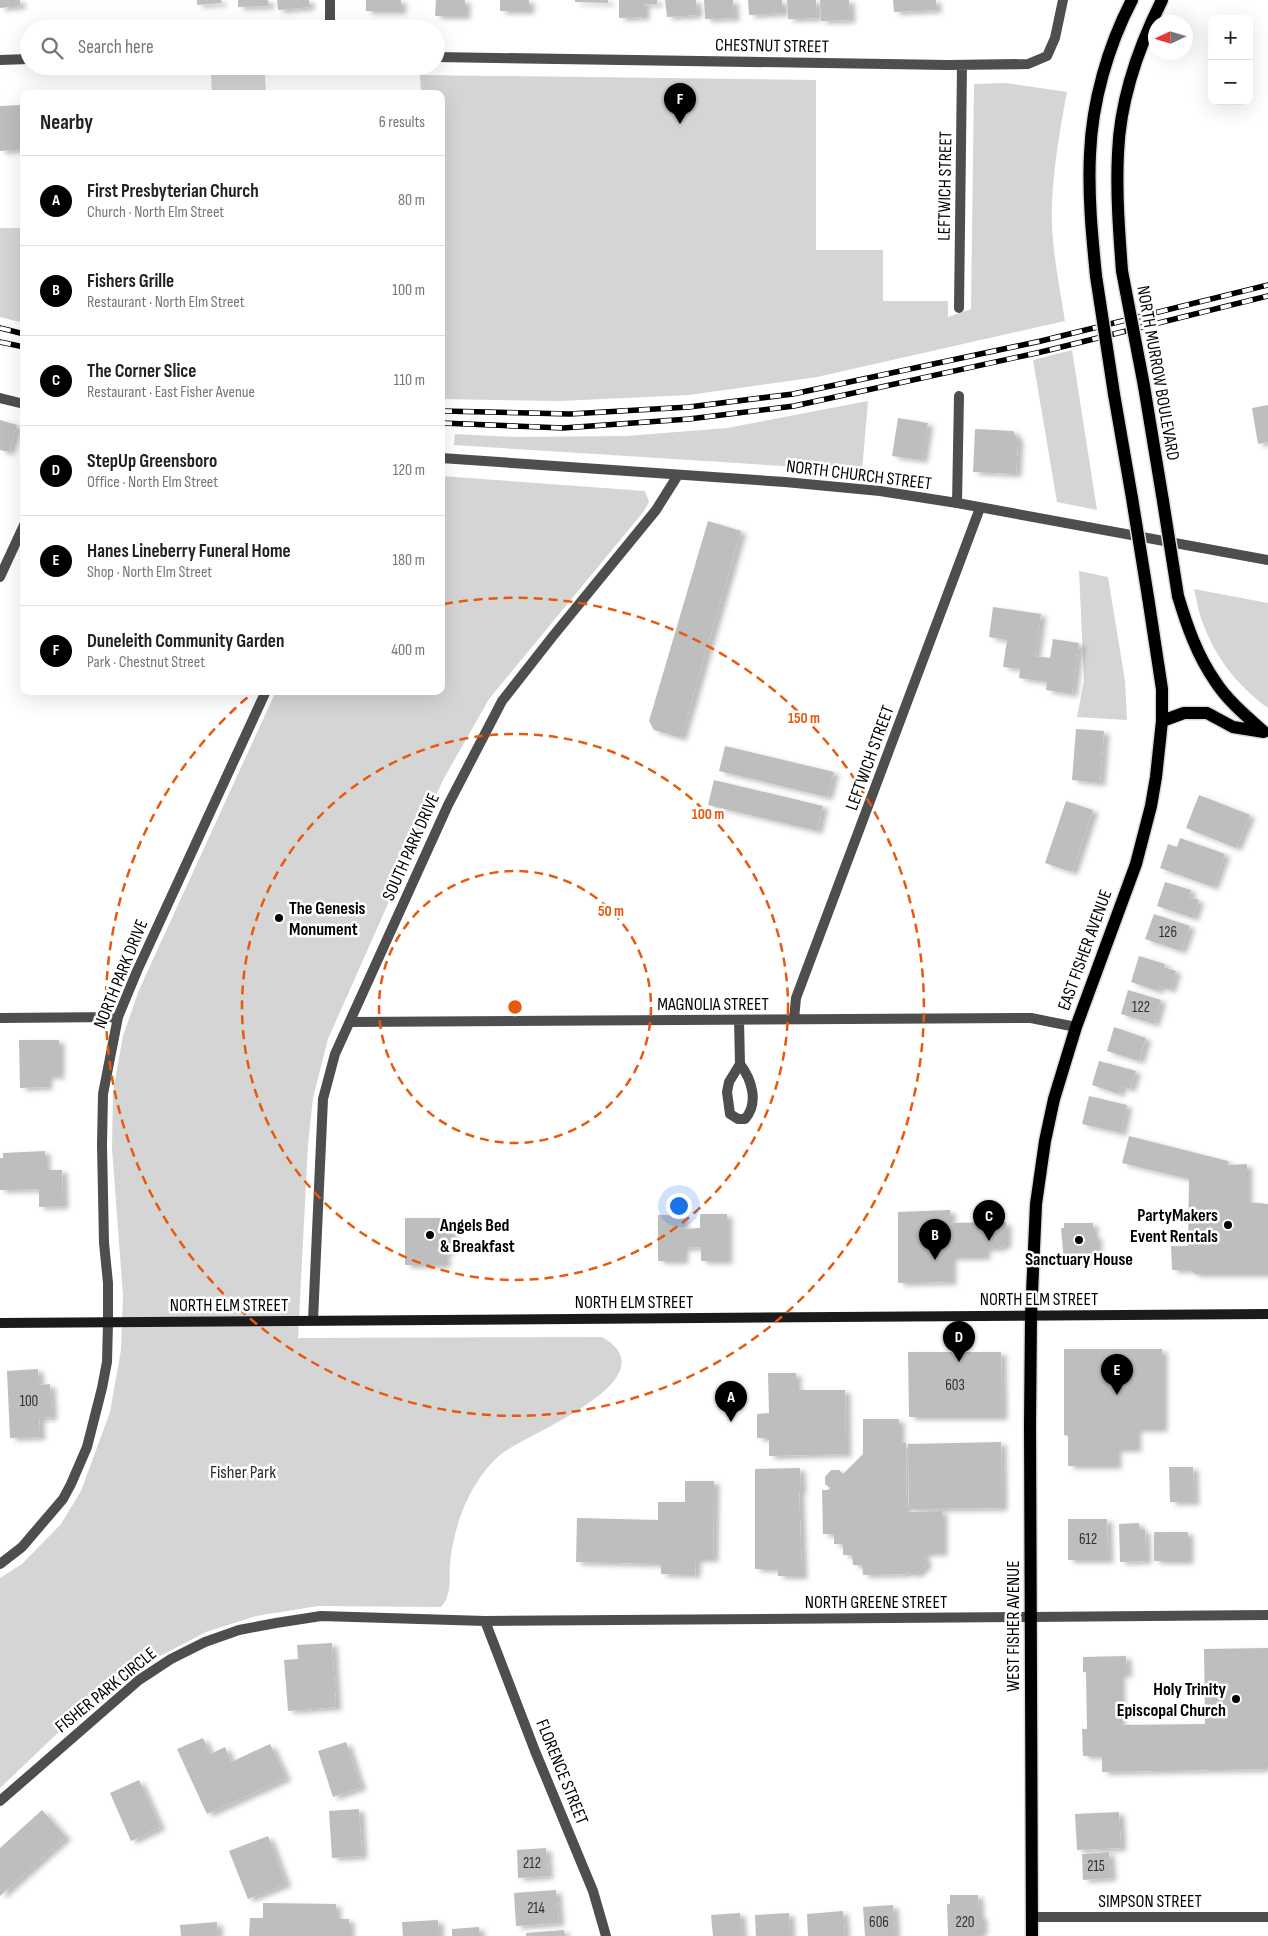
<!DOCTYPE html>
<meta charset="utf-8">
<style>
body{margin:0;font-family:"Sofia Sans Condensed",sans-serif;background:#f6f6f6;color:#222}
.controls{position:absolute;right:15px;top:15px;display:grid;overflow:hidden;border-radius:10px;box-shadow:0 5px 20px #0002}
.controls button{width:45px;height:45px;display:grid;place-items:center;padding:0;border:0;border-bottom:1px solid #e0e0e0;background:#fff;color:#222;font:25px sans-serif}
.compass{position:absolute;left:1148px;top:15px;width:45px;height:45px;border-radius:50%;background:#fff;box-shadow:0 5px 20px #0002;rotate:266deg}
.you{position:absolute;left:678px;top:1205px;width:18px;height:18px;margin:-12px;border:4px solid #fff;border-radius:50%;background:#1a73e8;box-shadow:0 0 0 8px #1a73e833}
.badge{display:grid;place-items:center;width:32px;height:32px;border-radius:50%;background:#000;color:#fff;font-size:16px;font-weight:700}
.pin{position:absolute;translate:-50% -41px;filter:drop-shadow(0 1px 2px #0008)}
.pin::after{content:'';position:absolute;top:26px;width:18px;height:15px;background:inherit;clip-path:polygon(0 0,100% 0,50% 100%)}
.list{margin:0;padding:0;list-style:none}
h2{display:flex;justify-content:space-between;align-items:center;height:65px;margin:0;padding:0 20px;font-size:21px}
h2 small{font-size:16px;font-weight:400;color:#767676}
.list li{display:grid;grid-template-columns:32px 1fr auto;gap:15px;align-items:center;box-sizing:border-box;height:90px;padding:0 20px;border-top:1px solid #e0e0e0}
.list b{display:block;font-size:19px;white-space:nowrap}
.list p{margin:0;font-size:16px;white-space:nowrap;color:#767676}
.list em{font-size:16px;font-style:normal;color:#767676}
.icon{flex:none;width:28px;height:28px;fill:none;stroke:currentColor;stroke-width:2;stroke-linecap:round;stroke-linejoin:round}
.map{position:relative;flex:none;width:1268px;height:1936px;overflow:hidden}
.search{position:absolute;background:#fff;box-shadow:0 5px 20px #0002;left:20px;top:20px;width:425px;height:55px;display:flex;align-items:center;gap:12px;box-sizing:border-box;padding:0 18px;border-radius:28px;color:#767676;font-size:19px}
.panel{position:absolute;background:#fff;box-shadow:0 5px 20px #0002;left:20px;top:90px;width:425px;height:605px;border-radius:10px}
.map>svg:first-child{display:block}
</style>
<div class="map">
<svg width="1268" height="1936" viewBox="0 0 1268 1936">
<defs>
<filter id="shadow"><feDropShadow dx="5.5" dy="3" stdDeviation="2.5" flood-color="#0004"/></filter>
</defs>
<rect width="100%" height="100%" fill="#fff"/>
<!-- green -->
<path fill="#d5d5d5" d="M 211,75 L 265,75 L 266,94 L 212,94 Z
M 420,75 L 816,80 L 816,250 L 883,250 L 883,301 L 948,301 L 948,317 L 971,309 L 974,84 L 1006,83 L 1067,92 C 1060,128 1054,165 1052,202 C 1050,241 1059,283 1065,321 L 817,377 L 689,395 L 560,401 L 441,399 L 441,94 L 421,94 Z
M 0,228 L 24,228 L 24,323 L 0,317 Z
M 1072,350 L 1097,510 L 1057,502 L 1033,360 Z
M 868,401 L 862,471 L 454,445 L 455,434 L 516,437 L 626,436 L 727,428 Z
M 441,476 L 645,491 L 649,502 L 644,511 L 489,699 L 443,780 L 328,1039 L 313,1098 L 308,1145 L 298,1338 L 602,1337 C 675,1379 523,1435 500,1455 C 470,1481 454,1524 450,1563 C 449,1574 451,1588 447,1597 C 446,1601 443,1604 441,1607 L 318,1606 L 256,1616 L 206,1632 L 141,1666 L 85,1707 L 0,1788 L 0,1578 L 22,1564 L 61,1524 L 81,1491 L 110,1412 L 121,1350 L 123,1296 L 112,1148 L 113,1092 L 123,1036 L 139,990 L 276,691 L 441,691 Z
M 1079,571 L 1108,577 L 1125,681 L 1127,720 L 1077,717 L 1084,681 Z
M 1194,589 L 1268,603 L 1268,708 C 1239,687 1217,660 1204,626 C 1199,615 1197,601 1194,589 Z"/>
<!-- building -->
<path fill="#bebebe" filter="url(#shadow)" d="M 0,0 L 20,0 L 20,6 L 0,8 Z
M 197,0 L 221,0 L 222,3 L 197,5 Z
M 238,0 L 268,0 L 269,6 L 238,7 Z
M 277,0 L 309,0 L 309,7 L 278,10 Z
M 366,0 L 401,0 L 401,11 L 366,11 Z
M 436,0 L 465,0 L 465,16 L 435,16 Z
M 500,0 L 529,0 L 529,11 L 500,11 Z
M 575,0 L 608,0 L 608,3 L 575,2 Z
M 619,0 L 657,0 L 657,4 L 644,4 L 644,17 L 619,18 Z
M 665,0 L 696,0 L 697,15 L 667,17 Z
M 704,0 L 733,0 L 734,18 L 705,19 Z
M 748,0 L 782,0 L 783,13 L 749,15 Z
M 787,0 L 816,0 L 817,18 L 788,19 Z
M 820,0 L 849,0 L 850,20 L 821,21 Z
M 893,0 L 936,0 L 936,10 L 894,12 Z
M 20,105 L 23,149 L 0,151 L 0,106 Z
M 1268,405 L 1268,442 L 1258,444 L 1252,408 Z
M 898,418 L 928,423 L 922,460 L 892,456 Z
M 0,420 L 17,425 L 9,452 L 0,450 Z
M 975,429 L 1013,431 L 1018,440 L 1016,474 L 973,472 Z
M 708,521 L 741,531 L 681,738 L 654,730 L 649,721 Z
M 993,607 L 1041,614 L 1035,656 L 1050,658 L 1053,639 L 1079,643 L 1072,694 L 1046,690 L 1047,682 L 1019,678 L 1020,669 L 1003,667 L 1007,640 L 989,637 Z
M 1076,729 L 1104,731 L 1100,783 L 1072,780 Z
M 725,746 L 834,772 L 827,797 L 719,771 Z
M 714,780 L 823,806 L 817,831 L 708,805 Z
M 1199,795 L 1250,815 L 1236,848 L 1186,828 Z
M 1066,801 L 1093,810 L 1072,872 L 1045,863 Z
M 1180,838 L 1225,854 L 1213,887 L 1160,868 L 1168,844 L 1177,847 Z
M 1165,882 L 1191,890 L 1189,897 L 1199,900 L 1193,918 L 1157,906 Z
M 1154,914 L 1190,926 L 1181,951 L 1145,939 Z
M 1139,956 L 1165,964 L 1164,967 L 1176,971 L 1170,990 L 1159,986 L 1158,991 L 1131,982 Z
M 1128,990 L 1161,1000 L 1154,1024 L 1121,1014 Z
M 1114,1027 L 1146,1038 L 1139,1061 L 1107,1051 Z
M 19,1040 L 59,1040 L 59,1076 L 47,1076 L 47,1087 L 20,1088 Z
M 1099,1061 L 1136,1071 L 1130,1089 L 1121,1086 L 1119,1094 L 1092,1085 Z
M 1089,1096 L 1127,1105 L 1121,1133 L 1082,1124 Z
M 1129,1136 L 1228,1161 L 1228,1165 L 1247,1164 L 1247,1202 L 1268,1204 L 1268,1274 L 1195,1274 L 1189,1270 L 1172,1270 L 1171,1246 L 1188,1246 L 1189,1179 L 1122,1163 Z
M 45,1151 L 45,1170 L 62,1170 L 63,1206 L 39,1207 L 39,1189 L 0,1190 L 0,1158 L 3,1158 L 3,1153 Z
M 950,1210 L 950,1223 L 1006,1222 L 1006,1244 L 999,1248 L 985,1248 L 985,1257 L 951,1257 L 951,1282 L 898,1283 L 898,1212 Z
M 700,1214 L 727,1214 L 727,1261 L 701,1261 L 701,1247 L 683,1248 L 683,1261 L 658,1261 L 658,1215 L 683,1215 L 683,1229 L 700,1228 Z
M 405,1218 L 444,1218 L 444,1229 L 452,1229 L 452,1251 L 445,1251 L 445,1265 L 405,1265 Z
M 1064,1223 L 1093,1223 L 1093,1236 L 1097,1236 L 1097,1250 L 1094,1250 L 1094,1262 L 1064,1262 L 1061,1228 L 1064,1228 Z
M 1064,1349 L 1162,1349 L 1162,1429 L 1136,1429 L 1136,1449 L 1116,1449 L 1116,1466 L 1068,1466 L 1068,1436 L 1064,1435 Z
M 908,1352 L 1001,1352 L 1002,1417 L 909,1417 Z
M 38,1369 L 39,1385 L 50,1384 L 52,1417 L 39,1418 L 40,1437 L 10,1438 L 7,1371 Z
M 768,1373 L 796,1373 L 796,1390 L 845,1390 L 846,1454 L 769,1456 L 769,1438 L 757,1438 L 757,1414 L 769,1413 Z
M 863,1419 L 899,1419 L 899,1443 L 906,1443 L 907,1512 L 942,1511 L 942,1553 L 925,1553 L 923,1557 L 926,1560 L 926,1565 L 917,1574 L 911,1574 L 909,1572 L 906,1574 L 863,1575 L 862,1565 L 853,1565 L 852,1555 L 843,1555 L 843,1544 L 834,1544 L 834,1534 L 823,1534 L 822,1490 L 828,1490 L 830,1488 L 825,1484 L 825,1477 L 831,1470 L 839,1470 L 843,1474 L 863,1454 Z
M 1001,1442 L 1002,1508 L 909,1509 L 908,1444 Z
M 1169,1467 L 1193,1467 L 1194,1502 L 1170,1502 Z
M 800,1468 L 801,1491 L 799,1491 L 802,1576 L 778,1576 L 778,1569 L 755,1569 L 755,1469 Z
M 685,1481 L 714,1481 L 713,1559 L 696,1559 L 695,1575 L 661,1574 L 661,1564 L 576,1562 L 577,1518 L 658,1520 L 658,1502 L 685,1502 Z
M 1068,1519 L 1107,1519 L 1108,1560 L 1068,1560 Z
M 1139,1523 L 1140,1530 L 1145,1530 L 1146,1561 L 1120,1562 L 1119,1524 Z
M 1154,1532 L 1188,1532 L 1188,1561 L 1154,1561 Z
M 332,1643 L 336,1707 L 288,1711 L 284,1660 L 298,1659 L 297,1645 Z
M 1268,1648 L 1268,1764 L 1264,1764 L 1264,1769 L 1102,1772 L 1102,1756 L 1083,1756 L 1082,1729 L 1087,1729 L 1086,1672 L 1083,1672 L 1083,1657 L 1126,1656 L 1127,1674 L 1120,1674 L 1120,1725 L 1205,1724 L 1204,1649 Z
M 203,1738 L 210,1754 L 225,1747 L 231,1762 L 270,1744 L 286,1778 L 207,1814 L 177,1749 Z
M 346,1742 L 361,1787 L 333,1797 L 318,1751 Z
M 139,1780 L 160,1827 L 131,1841 L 110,1793 Z
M 359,1809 L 362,1856 L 332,1858 L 329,1811 Z
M 42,1810 L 66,1837 L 0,1896 L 0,1848 Z
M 1119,1812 L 1121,1848 L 1077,1850 L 1075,1814 Z
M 268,1836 L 286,1884 L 248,1899 L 229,1851 Z
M 546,1848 L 548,1876 L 518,1878 L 517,1850 Z
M 1109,1852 L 1111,1878 L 1083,1880 L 1082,1854 Z
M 556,1890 L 559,1923 L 516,1926 L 514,1893 Z
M 950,1895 L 978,1895 L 979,1916 L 982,1916 L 982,1932 L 979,1932 L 979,1936 L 948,1936 L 947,1904 L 950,1904 Z
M 263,1903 L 336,1904 L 336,1919 L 349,1919 L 349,1936 L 249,1936 L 250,1918 L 263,1918 Z
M 893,1905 L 895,1936 L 865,1936 L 863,1907 Z
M 843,1911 L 845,1936 L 808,1936 L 807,1914 Z
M 740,1913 L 742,1936 L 713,1936 L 711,1915 Z
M 789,1913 L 790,1936 L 756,1936 L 755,1915 Z
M 438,1920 L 439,1936 L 403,1936 L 402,1922 Z
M 217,1922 L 218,1936 L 181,1936 L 180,1925 Z
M 479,1927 L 480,1936 L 452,1936 L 452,1929 Z
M 564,1930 L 565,1936 L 526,1936 L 526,1933 Z"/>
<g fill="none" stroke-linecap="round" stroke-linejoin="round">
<defs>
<path id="primary" d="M 1122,271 C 1119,231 1116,192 1118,153 C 1120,100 1139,46 1162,0
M 1096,276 C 1092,236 1088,195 1090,154 C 1092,102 1108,46 1132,0
M 1144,386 L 1163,501
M 1114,394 L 1132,498
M 1178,596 C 1187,626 1197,655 1215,681 C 1227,700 1246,716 1263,731
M 1162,721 L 1184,713 L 1207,713 L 1233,727 L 1264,732
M 1032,1936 L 1030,1424 L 1031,1316 L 1036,1204 L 1045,1141 L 1054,1099 L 1076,1027 L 1136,864 L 1151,806 L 1156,777 L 1162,721 L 1162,689 L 1148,597"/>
</defs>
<!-- primary casing -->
<use href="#primary" stroke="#dbdbdb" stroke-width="15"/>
<!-- minor -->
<path stroke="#4e4e4e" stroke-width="10" d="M 330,29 L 330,0
M 436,57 L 948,65 L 1028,64 L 1047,56 L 1055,38 L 1063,0
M 0,60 L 29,59
M 959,308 L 962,65
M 957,503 L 959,396
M 0,577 L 24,525
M 0,1018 L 118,1017
M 794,1019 L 796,998 L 980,508
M 739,1020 L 740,1064 L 729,1082 L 727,1092 L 730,1114 L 738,1119 L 745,1119 C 759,1103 752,1080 740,1064
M 351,1022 L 1031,1018 L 1076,1027
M 313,1320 L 323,1099 L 335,1054 L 448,805 L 502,701 L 553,636 L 656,510 L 678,475
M 0,1564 L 22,1547 L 63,1499 L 71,1484 L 87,1447 L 102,1388 L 107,1362 L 108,1322 L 108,1283 L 104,1243 L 102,1145 L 103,1094 L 118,1017 L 137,971 L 266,691
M 485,1621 L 535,1751 L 593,1891 L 606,1936
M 0,1801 L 139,1680 L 171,1659 L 205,1642 L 239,1630 L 276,1623 L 321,1616 L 485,1621 L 1031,1617
M 1032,1917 L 1268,1917"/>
<!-- tertiary -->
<path stroke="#4e4e4e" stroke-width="10" d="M 0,398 L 24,404
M 441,458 L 785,482 L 880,491 L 957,503 L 1268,560
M 1031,1617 L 1268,1615"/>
<!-- secondary -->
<path stroke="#1b1b1b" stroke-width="10" d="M 0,1323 L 1268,1314"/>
<!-- primary -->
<use href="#primary" stroke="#000" stroke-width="12"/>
<defs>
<path id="rail" d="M 0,328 L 24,334
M 0,342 L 24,347
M 441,411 L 570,414 L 689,407 L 793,394 L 1041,341 L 1268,285
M 441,423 L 563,428 L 689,419 L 794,406 L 1041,352 L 1268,296"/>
</defs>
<!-- rail casing -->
<use href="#rail" stroke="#000" stroke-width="5.5"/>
<!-- rail -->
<use href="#rail" stroke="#fff" stroke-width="4" stroke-dasharray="11" stroke-linecap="butt"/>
<defs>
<path id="primary-bridge" d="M 1122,271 L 1144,386
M 1096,276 L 1114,394
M 1132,498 L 1148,597
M 1163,501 L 1178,596"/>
</defs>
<!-- primary-bridge casing -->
<use href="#primary-bridge" stroke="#dbdbdb" stroke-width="15" stroke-linecap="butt"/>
<!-- primary-bridge -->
<use href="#primary-bridge" stroke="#000" stroke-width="12"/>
</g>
<!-- distance rings -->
<g fill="none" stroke="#e8590c" stroke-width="2.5" stroke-dasharray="9 6">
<circle cx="515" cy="1007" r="136"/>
<circle cx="515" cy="1007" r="273"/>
<path d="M444 604A409 409 0 1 1 255 691"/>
</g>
<!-- markers -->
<g fill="#000" stroke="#fff" stroke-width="2">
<circle cx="279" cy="918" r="5"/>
<circle cx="1228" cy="1225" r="5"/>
<circle cx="430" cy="1235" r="5"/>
<circle cx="1079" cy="1240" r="5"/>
<circle cx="1236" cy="1699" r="5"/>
</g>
<g text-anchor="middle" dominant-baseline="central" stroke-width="5" stroke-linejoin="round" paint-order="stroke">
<!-- number labels -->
<g font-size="15" fill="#303030">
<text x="1168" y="932">126</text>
<text x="1141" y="1007">122</text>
<text x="955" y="1385">603</text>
<text x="29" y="1401">100</text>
<text x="1088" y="1539">612</text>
<text x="532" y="1863">212</text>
<text x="1096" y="1866">215</text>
<text x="536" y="1908">214</text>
<text x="879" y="1922">606</text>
<text x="965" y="1922">220</text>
</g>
<!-- street labels -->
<g font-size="18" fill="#000" stroke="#fff">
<text transform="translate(772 46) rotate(1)">CHESTNUT STREET</text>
<text transform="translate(945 186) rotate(-89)">LEFTWICH STREET</text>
<text transform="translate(1158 373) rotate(80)">NORTH MURROW BOULEVARD</text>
<text transform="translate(859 475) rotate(7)">NORTH CHURCH STREET</text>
<text transform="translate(870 758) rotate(-70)">LEFTWICH STREET</text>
<text transform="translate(411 847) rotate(-66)">SOUTH PARK DRIVE</text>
<text transform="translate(1085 950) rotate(-70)">EAST FISHER AVENUE</text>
<text transform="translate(121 974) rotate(-68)">NORTH PARK DRIVE</text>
<text x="713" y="1004">MAGNOLIA STREET</text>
<text x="1039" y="1299">NORTH ELM STREET</text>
<text x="634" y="1302">NORTH ELM STREET</text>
<text x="229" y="1305">NORTH ELM STREET</text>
<text x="876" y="1602">NORTH GREENE STREET</text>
<text transform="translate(1013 1626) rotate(-90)">WEST FISHER AVENUE</text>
<text transform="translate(106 1690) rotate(-39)">FISHER PARK CIRCLE</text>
<text transform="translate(562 1772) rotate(68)">FLORENCE STREET</text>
<text x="1150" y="1901">SIMPSON STREET</text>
</g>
<!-- poi labels -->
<g font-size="18" font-weight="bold" fill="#000" stroke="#fff" text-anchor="start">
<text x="289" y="908">The Genesis<tspan x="289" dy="21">Monument</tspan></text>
<text x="1218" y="1215" text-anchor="end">PartyMakers<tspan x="1218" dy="21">Event Rentals</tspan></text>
<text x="440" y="1225">Angels Bed<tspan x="440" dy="21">&amp; Breakfast</tspan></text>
<text x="1079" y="1259" text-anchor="middle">Sanctuary House</text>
<text x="1226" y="1689" text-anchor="end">Holy Trinity<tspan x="1226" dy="21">Episcopal Church</tspan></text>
</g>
<!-- park labels -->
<g font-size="18" fill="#2c2c2c" stroke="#fff">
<text x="243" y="1472">Fisher Park</text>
</g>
</g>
<circle cx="515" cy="1007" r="8" fill="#e8590c" stroke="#fff" stroke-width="2.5"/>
<g font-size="15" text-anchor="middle" font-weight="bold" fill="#e8590c" stroke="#fff" stroke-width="5" stroke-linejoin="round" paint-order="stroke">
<text x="804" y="723">150 m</text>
<text x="708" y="819">100 m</text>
<text x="611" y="916">50 m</text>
</g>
</svg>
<div class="controls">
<button>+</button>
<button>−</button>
</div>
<svg class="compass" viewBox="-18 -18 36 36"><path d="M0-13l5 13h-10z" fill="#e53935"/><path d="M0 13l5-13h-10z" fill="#767676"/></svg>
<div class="you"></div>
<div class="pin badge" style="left:731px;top:1422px">A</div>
<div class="pin badge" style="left:935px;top:1260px">B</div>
<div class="pin badge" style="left:989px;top:1241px">C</div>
<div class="pin badge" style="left:959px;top:1362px">D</div>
<div class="pin badge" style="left:1117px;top:1395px">E</div>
<div class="pin badge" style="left:680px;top:124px">F</div>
<div class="search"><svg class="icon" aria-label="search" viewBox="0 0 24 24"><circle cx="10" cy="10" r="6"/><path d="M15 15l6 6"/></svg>Search here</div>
<section class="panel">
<h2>Nearby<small>6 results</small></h2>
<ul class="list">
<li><span class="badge">A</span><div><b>First Presbyterian Church</b><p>Church · North Elm Street</p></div><em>80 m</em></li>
<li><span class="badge">B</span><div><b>Fishers Grille</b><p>Restaurant · North Elm Street</p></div><em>100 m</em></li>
<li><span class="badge">C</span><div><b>The Corner Slice</b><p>Restaurant · East Fisher Avenue</p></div><em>110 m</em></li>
<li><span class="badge">D</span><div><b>StepUp Greensboro</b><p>Office · North Elm Street</p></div><em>120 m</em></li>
<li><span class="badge">E</span><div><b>Hanes Lineberry Funeral Home</b><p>Shop · North Elm Street</p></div><em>180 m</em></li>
<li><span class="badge">F</span><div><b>Duneleith Community Garden</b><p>Park · Chestnut Street</p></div><em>400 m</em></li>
</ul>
</section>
</div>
